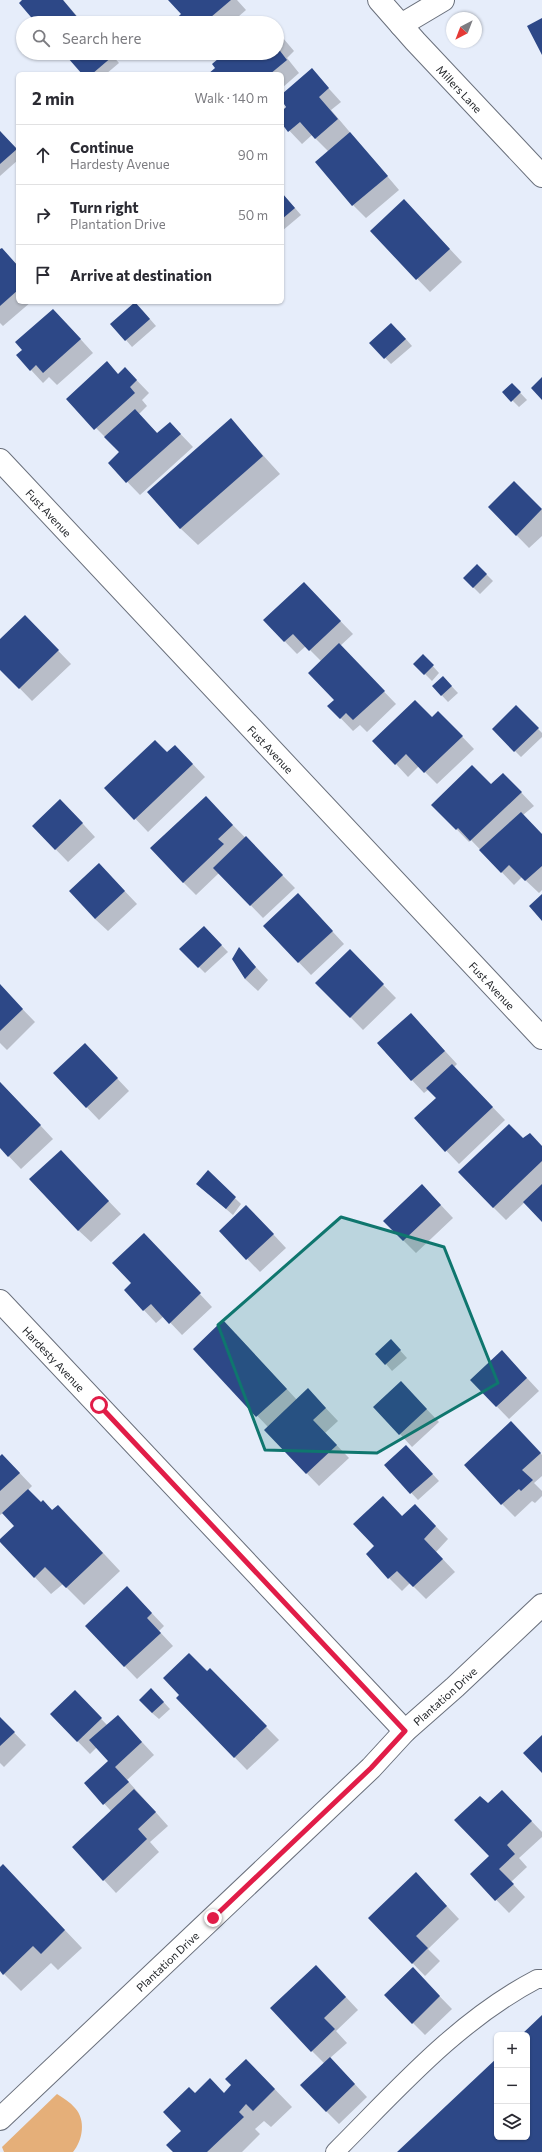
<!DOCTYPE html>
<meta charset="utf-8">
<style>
body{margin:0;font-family:Commissioner,sans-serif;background:#f2f2f3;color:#2b2b33}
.controls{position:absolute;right:12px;bottom:12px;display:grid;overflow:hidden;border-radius:6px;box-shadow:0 1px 3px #0004}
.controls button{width:36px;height:36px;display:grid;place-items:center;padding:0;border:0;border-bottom:1px solid #e1e1e2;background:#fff;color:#2b2b33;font:20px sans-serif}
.compass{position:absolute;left:446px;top:12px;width:36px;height:36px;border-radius:50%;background:#fff;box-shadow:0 1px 3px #0004;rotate:222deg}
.stop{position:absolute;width:12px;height:12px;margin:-9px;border:3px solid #e11d48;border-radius:50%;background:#fff}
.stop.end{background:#e11d48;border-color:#fff;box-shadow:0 1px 4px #0008}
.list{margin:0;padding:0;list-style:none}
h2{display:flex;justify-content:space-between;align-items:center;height:52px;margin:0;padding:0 16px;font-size:17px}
h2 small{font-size:13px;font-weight:400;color:#7c7c81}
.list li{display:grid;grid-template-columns:26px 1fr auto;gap:12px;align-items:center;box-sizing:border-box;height:60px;padding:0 16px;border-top:1px solid #e1e1e2}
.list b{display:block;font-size:15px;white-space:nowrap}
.list p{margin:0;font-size:13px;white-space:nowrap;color:#7c7c81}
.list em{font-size:13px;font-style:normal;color:#7c7c81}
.icon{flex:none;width:22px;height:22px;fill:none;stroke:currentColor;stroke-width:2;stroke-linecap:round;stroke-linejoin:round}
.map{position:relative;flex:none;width:542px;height:2152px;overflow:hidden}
.search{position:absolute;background:#fff;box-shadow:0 1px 3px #0004;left:16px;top:16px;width:268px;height:44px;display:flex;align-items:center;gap:10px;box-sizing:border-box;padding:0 14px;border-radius:22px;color:#7c7c81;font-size:15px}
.panel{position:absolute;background:#fff;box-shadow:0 1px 3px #0004;left:16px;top:72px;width:268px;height:232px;border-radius:6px}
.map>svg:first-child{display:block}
</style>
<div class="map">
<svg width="542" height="2152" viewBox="0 0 542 2152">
<rect width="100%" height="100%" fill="#e6edfa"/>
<!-- green -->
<path fill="#e5af79" d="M 57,2094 C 63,2098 70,2102 75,2108 C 86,2120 83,2140 73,2152 L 4,2152 L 2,2147 Z"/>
<!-- shadow -->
<path fill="#0003" d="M 23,0 L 63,0 L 83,23 L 37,23 Z
M 170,0 L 237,0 L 246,10 L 231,23 L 173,23 L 182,14 Z
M 277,31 L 294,51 L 287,58 L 299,73 L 282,88 L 282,74 L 210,74 L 217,68 L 227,53 L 277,53 Z
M 76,53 L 110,53 L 119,63 L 106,74 L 83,74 Z
M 312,70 L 341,102 L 331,110 L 399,190 L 366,218 L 353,205 L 329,152 L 312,135 L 302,144 L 282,123 L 282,112 L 288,107 L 282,100 L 282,95 Z
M 0,131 L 18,152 L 18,160 L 0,176 Z
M 282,193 L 301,215 L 282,231 Z
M 416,213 L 462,262 L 430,292 L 371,231 Z
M 2,249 L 18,266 L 18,302 L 31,302 L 3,326 L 0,323 L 0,251 Z
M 142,310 L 156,326 L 132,347 L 126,340 Z
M 66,323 L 93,353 L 57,385 L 49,377 L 43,383 L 31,370 L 23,350 Z
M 398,330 L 412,346 L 391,364 L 371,343 Z
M 125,368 L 149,393 L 142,400 L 147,406 L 139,414 L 158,434 L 170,423 L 193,447 L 140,495 L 109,463 L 120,452 L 67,399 L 118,375 Z
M 512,384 L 527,400 L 519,407 L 504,392 Z
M 231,420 L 280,474 L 198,545 L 180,528 Z
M 514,482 L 542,510 L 542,536 L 529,548 L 489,507 Z
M 477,565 L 493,581 L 480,594 L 464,578 Z
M 316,596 L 353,634 L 340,646 L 396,704 L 367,732 L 360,725 L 353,731 L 329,706 L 335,700 L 321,661 L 306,646 L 297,654 L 264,620 Z
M 37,629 L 71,664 L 32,701 L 0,668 L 0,641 Z
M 423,655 L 439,673 L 432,681 L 415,664 Z
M 443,677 L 458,693 L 448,702 L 433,686 Z
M 516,706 L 542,733 L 542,737 L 521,757 L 493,729 Z
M 432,718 L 451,725 L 474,749 L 437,784 L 419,766 L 408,777 L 396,764 Z
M 167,753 L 188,759 L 205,777 L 148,832 L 106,788 Z
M 491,785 L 516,787 L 534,806 L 523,815 L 542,835 L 542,890 L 539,893 L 522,877 L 514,885 L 471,840 L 469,842 L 433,805 Z
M 218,810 L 295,888 L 263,918 L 219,873 L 196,895 L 183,882 Z
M 73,813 L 95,837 L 68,862 L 33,826 Z
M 99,864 L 137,904 L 108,931 L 95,919 Z
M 310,907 L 344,944 L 311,975 L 264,926 Z
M 204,927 L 228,952 L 205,973 L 181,949 Z
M 239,949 L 268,980 L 258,991 L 245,979 L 233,959 Z
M 362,963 L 396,998 L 363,1030 L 317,983 Z
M 0,986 L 35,1022 L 7,1050 L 0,1043 Z
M 411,1014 L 457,1064 L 454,1067 L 505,1120 L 459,1164 L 415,1118 L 437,1098 L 429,1089 L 424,1093 L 378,1044 Z
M 97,1057 L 129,1091 L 99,1120 L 54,1073 Z
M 0,1082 L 53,1139 L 21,1169 L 0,1147 Z
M 523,1139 L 542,1146 L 542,1220 L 525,1202 L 506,1220 L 493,1207 Z
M 73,1164 L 121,1214 L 91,1242 L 78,1230 Z
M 208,1172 L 241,1204 L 233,1215 L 204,1190 Z
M 422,1185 L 453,1218 L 416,1253 L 403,1240 Z
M 259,1219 L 286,1248 L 260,1272 L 220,1231 Z
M 156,1247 L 212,1307 L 182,1335 L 164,1316 L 156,1323 L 125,1290 L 133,1283 Z
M 236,1334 L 297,1400 L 320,1402 L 338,1421 L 325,1433 L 349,1458 L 319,1486 L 265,1430 L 268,1427 L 194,1349 Z
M 397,1347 L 407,1358 L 392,1371 L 386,1364 Z
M 502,1351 L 539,1391 L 509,1419 L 471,1380 Z
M 413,1395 L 439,1422 L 412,1447 L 375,1407 Z
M 523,1435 L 542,1455 L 542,1476 L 534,1483 L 542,1491 L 542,1496 L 535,1503 L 532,1501 L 515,1517 L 502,1504 Z
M 413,1453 L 439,1481 L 418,1500 L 385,1465 Z
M 0,1457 L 15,1468 L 32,1486 L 28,1490 L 41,1503 L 75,1523 L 120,1571 L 84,1605 L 63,1584 L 51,1594 L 0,1541 L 15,1526 L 3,1513 L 0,1515 Z
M 403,1517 L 428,1518 L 448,1539 L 436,1552 L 455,1572 L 426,1599 L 410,1583 L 402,1591 L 389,1578 Z
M 127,1587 L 164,1626 L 159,1631 L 173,1646 L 137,1679 L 86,1626 Z
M 207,1672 L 222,1682 L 279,1740 L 247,1770 L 177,1698 Z
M 158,1696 L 170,1709 L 159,1719 L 152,1713 Z
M 87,1704 L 107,1725 L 130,1729 L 154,1755 L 127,1780 L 168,1826 L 150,1842 L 159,1852 L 116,1893 L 104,1880 L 111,1811 L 85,1783 L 109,1761 L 97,1747 L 90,1754 L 51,1714 Z
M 0,1718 L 26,1745 L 4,1767 L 0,1763 Z
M 515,1804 L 542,1832 L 542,1837 L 519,1858 L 527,1867 L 511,1882 L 525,1897 L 509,1913 L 471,1874 L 490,1856 L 488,1805 Z
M 0,1868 L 20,1883 L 82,1948 L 58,1970 L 51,1963 L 21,1991 L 0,1970 Z
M 428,1886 L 459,1919 L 428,1949 L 440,1961 L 425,1976 L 369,1918 Z
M 412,1968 L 452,2009 L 425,2035 L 385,1995 Z
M 329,1979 L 358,2010 L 336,2031 L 347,2043 L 330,2058 L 367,2097 L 339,2124 L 326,2111 L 324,2063 L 312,2051 Z
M 263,2077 L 292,2107 L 271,2127 L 264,2121 L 255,2129 L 260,2134 L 242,2152 L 174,2152 L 195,2094 L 224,2094 Z"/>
<!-- building -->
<path fill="#2d4887" d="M 22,0 L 63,0 L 78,18 L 73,23 L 36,23 L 19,3 Z
M 168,0 L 231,0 L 204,23 L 171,23 L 181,14 Z
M 266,18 L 270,23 L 260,23 Z
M 542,18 L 542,55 L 527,26 Z
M 277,32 L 282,38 L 277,42 Z
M 277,47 L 287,60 L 270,74 L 208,74 L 215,68 L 212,64 L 225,53 L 277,53 Z
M 74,53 L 110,53 L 113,56 L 92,74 L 82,74 L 68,58 Z
M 312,68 L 329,88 L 319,97 L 338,119 L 315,139 L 300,122 L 288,132 L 282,124 L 282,111 L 286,107 L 282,101 L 282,94 Z
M 0,131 L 17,149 L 0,164 Z
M 350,132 L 388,176 L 352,206 L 315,162 Z
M 282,193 L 295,208 L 282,219 Z
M 404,199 L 450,249 L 416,280 L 370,231 Z
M 2,248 L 18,266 L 18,290 L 0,306 L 0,249 Z
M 135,302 L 150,319 L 125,341 L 110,324 Z
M 53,309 L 81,339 L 43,373 L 36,365 L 30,371 L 16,355 L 22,350 L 15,342 Z
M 391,323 L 406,339 L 384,359 L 369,343 Z
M 107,361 L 118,374 L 125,367 L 137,380 L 130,387 L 135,393 L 94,430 L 66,399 Z
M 542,377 L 542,400 L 531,388 Z
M 512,383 L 521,392 L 511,402 L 502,392 Z
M 135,409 L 157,433 L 170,422 L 181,434 L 126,483 L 108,463 L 119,452 L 104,437 Z
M 231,418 L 263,456 L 180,529 L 147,492 Z
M 514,481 L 542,509 L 516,536 L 488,507 Z
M 477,564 L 487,574 L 473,588 L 463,578 Z
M 304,582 L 341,621 L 309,651 L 293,634 L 284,642 L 263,620 Z
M 25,615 L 59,650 L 19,689 L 0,670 L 0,639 Z
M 339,643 L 385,691 L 353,720 L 346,713 L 340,719 L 327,706 L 334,700 L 308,673 Z
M 423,654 L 434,665 L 424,675 L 413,664 Z
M 443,676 L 452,686 L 441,696 L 432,686 Z
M 415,700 L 432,717 L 438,711 L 463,736 L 424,773 L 406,754 L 395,765 L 372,741 Z
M 516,705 L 539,728 L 514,752 L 492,729 Z
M 155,740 L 167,752 L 175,745 L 193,764 L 134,820 L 104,788 Z
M 472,765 L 491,784 L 503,773 L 522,792 L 470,841 L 458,828 L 456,830 L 431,805 Z
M 206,796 L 233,825 L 218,839 L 224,844 L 183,883 L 150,848 Z
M 60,799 L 83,823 L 55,850 L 32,826 Z
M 521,812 L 542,834 L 542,866 L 525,881 L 509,865 L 501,873 L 479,850 Z
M 246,836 L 283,875 L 250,906 L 213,868 Z
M 99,863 L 125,891 L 95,919 L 69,891 Z
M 298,893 L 333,931 L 298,963 L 263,926 Z
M 542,894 L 542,921 L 529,906 Z
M 204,926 L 222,945 L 198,968 L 179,949 Z
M 239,947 L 256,967 L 245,979 L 232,959 Z
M 350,949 L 384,984 L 350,1018 L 315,983 Z
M 0,984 L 23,1009 L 0,1031 Z
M 411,1013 L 445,1051 L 411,1081 L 377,1043 Z
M 85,1043 L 118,1078 L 86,1108 L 53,1073 Z
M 452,1064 L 493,1107 L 445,1152 L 414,1118 L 436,1098 L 426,1088 Z
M 0,1082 L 41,1125 L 8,1157 L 0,1148 Z
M 509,1124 L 523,1138 L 530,1133 L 542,1146 L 542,1161 L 493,1208 L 458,1172 Z
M 61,1150 L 109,1201 L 78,1231 L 29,1179 Z
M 208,1170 L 236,1197 L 226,1209 L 196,1184 Z
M 422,1184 L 441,1205 L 403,1241 L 383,1221 Z
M 542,1184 L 542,1222 L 523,1202 Z
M 246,1205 L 274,1234 L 246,1260 L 219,1231 Z
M 144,1233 L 201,1293 L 169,1324 L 151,1304 L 143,1311 L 124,1290 L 131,1283 L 112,1263 Z
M 223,1320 L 287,1389 L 256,1417 L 193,1349 Z
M 391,1339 L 401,1350 L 385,1365 L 375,1354 Z
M 502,1350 L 527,1378 L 496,1407 L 470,1380 Z
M 401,1381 L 427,1409 L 399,1435 L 373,1407 Z
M 308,1388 L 326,1408 L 313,1420 L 337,1445 L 306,1474 L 264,1430 Z
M 511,1421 L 541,1453 L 522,1470 L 533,1480 L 521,1491 L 519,1489 L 501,1505 L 464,1465 Z
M 406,1445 L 433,1474 L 410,1494 L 384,1465 Z
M 2,1454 L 20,1473 L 0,1491 L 0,1456 Z
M 28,1489 L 41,1502 L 43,1500 L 52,1510 L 58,1505 L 103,1553 L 66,1588 L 45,1567 L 34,1578 L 0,1542 L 0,1539 L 14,1526 L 2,1513 Z
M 383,1496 L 402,1516 L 415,1504 L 436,1526 L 424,1539 L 443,1559 L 413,1587 L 397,1571 L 388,1579 L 366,1554 L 374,1546 L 353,1524 Z
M 127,1586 L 152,1613 L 147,1618 L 161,1633 L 124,1667 L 85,1626 Z
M 189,1653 L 207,1671 L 210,1668 L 267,1726 L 234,1758 L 176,1698 L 179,1695 L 163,1678 Z
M 151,1688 L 164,1702 L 152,1713 L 139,1700 Z
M 75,1690 L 102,1718 L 77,1742 L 50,1714 Z
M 118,1715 L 142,1742 L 115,1767 L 129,1782 L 103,1805 L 84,1783 L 108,1761 L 89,1740 Z
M 0,1717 L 15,1732 L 0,1746 Z
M 542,1735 L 542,1773 L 523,1753 Z
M 134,1789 L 156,1812 L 138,1829 L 147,1839 L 103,1881 L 72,1847 Z
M 502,1790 L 532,1821 L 507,1845 L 515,1854 L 499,1869 L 514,1884 L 495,1901 L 470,1874 L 489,1856 L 454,1820 L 480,1796 L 488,1803 Z
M 3,1864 L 65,1930 L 41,1954 L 33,1946 L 3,1975 L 0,1971 L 0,1867 Z
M 416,1872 L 447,1906 L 416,1936 L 428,1948 L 412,1964 L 368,1918 Z
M 316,1965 L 346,1997 L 324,2018 L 335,2029 L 311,2052 L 270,2008 Z
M 413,1967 L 440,1996 L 412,2024 L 384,1995 Z
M 542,2015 L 542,2152 L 397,2152 L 497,2058 L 497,2137 L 527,2137 L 527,2035 L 521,2035 Z
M 330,2057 L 355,2084 L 326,2112 L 300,2085 Z
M 246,2059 L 275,2089 L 253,2111 L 246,2104 L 239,2112 L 244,2117 L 207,2152 L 173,2152 L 166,2145 L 181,2131 L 163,2112 L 189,2087 L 195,2093 L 210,2078 L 224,2093 L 231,2085 L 225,2079 Z"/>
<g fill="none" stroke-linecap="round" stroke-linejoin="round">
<defs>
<path id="lane" d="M 335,2152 C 398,2089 457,2021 537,1979 L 542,1979"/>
<g id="street">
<path id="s1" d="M 379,0 L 415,41 L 542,176"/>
<path d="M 401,25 L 443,0"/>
<path id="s2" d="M 0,460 L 542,1038"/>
<path id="s3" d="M 0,1301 L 405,1731"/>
<path id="s4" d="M 0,2119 L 371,1768 L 405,1731 L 455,1687 L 542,1605"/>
</g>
</defs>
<!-- lane casing -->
<use href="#lane" stroke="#696f7b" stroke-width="20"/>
<!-- street casing -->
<use href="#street" stroke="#696f7b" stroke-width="24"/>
<!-- lane -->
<use href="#lane" stroke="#fff" stroke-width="18"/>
<!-- street -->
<use href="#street" stroke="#fff" stroke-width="22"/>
</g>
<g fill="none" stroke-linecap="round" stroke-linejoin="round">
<!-- route -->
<path stroke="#e11d48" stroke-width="5" d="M 99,1405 L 405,1731 L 371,1768 L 213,1918"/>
</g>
<!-- marked area -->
<path fill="#0f766e" fill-opacity="0.2" stroke="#0f766e" stroke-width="3" stroke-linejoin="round" d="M 341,1217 L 444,1247 L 498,1383 L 377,1453 L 265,1450 L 218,1325 Z"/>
<g text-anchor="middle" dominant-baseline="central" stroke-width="4" stroke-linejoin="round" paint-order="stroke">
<!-- street labels -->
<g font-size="11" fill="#202327" stroke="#fff">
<text stroke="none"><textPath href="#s1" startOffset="120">Millers Lane</textPath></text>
<text stroke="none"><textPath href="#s2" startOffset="72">Fust Avenue</textPath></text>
<text stroke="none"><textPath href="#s2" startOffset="396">Fust Avenue</textPath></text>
<text stroke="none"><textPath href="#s2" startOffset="720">Fust Avenue</textPath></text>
<text stroke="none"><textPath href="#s3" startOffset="79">Hardesty Avenue</textPath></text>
<text stroke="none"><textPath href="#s4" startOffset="614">Plantation Drive</textPath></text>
<text stroke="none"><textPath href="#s4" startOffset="230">Plantation Drive</textPath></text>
</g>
</g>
</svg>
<div class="controls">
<button>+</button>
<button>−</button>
<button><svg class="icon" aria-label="layers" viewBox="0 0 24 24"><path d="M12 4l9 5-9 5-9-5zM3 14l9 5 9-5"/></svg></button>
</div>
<svg class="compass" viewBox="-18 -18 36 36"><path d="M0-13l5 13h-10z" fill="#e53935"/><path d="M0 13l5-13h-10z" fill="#7c7c81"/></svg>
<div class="stop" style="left:99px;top:1405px"></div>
<div class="stop end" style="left:213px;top:1918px"></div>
<div class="search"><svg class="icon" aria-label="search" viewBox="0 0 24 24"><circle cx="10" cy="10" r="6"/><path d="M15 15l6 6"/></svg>Search here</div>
<section class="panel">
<h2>2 min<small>Walk · 140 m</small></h2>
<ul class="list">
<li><svg class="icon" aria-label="ahead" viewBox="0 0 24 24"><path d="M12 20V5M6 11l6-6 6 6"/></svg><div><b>Continue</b><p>Hardesty Avenue</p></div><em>90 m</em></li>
<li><svg class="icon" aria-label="right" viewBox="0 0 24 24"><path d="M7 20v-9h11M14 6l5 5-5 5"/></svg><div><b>Turn right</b><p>Plantation Drive</p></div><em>50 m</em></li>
<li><svg class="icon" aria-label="arrive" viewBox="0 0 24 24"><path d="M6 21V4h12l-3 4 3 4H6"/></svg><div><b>Arrive at destination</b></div></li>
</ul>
</section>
</div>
